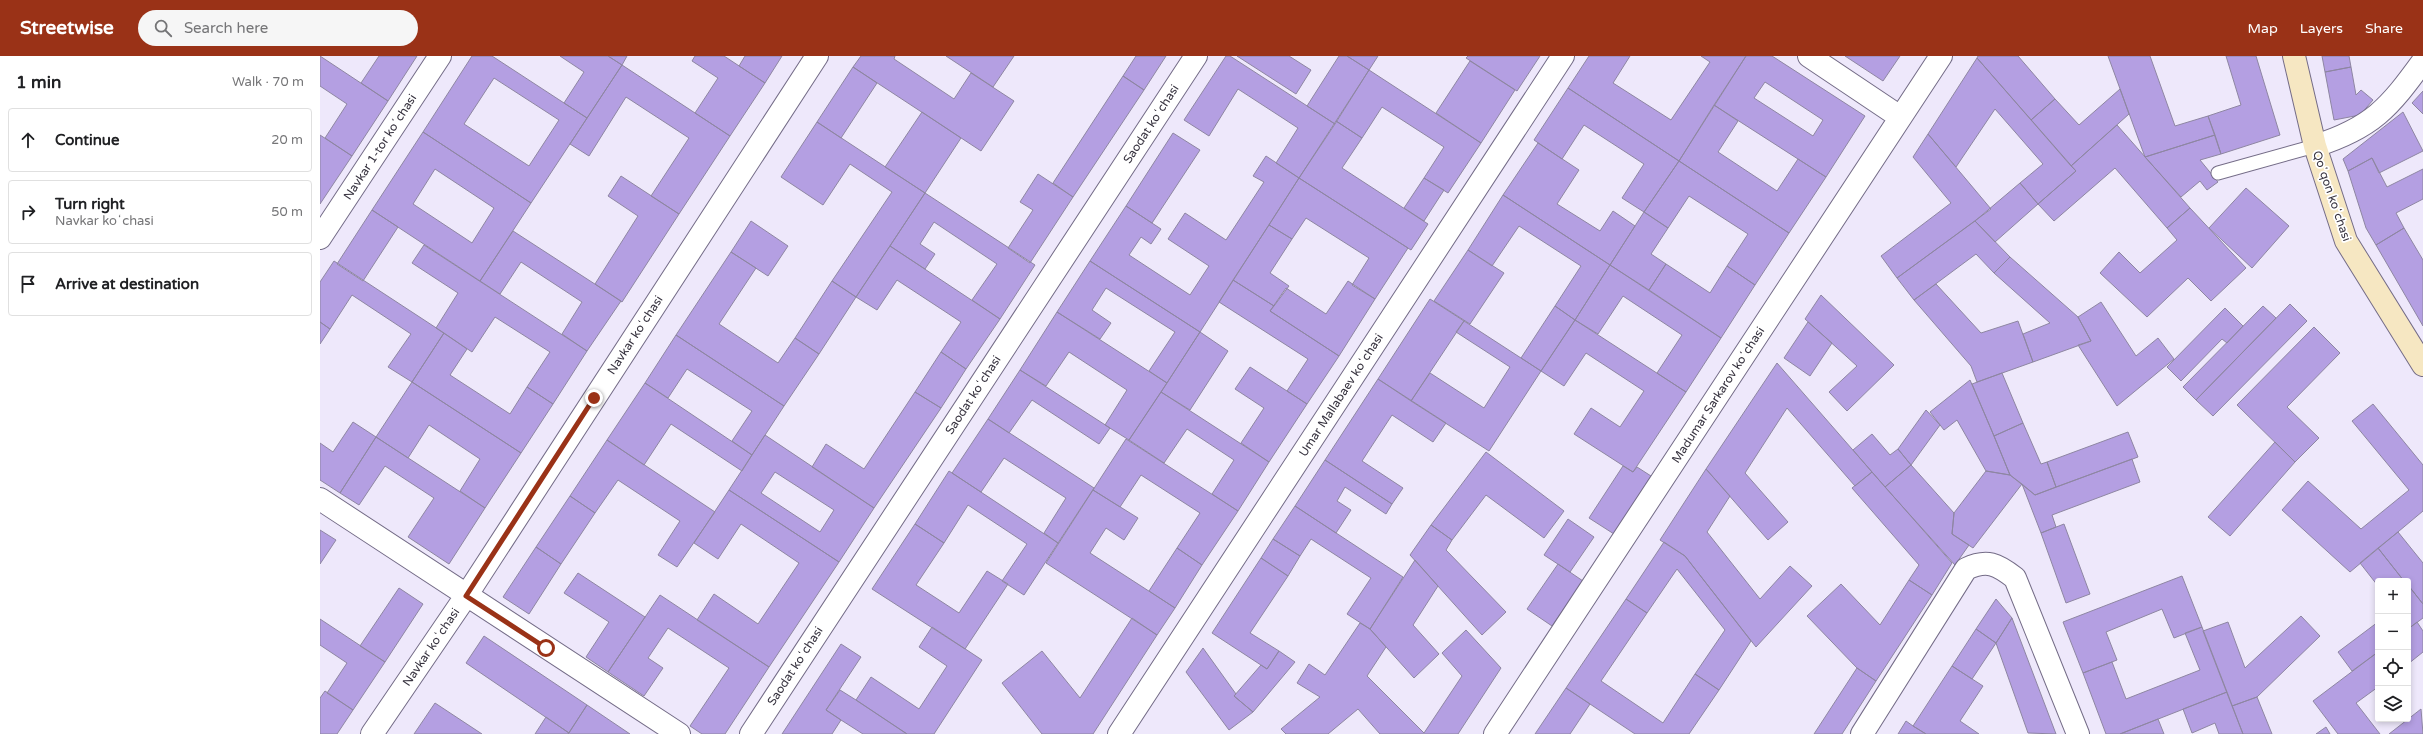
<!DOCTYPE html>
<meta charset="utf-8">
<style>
body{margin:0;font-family:"Varela Round",sans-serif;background:#f6f6f6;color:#202124}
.controls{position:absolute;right:12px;bottom:12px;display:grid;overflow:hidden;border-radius:4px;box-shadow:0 2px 6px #0003}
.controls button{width:36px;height:36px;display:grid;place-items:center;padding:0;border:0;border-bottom:1px solid #e0e0e0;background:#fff;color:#202124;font:20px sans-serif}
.stop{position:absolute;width:12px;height:12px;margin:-9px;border:3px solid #9a3217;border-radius:50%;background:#fff}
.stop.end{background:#9a3217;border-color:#fff;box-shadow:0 1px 4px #0008}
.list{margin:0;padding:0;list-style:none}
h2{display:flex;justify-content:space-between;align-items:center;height:52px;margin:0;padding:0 16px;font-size:17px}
h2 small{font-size:13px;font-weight:400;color:#757577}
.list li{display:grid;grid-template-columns:26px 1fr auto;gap:12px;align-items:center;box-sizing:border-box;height:64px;margin:0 8px 8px;padding:0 8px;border:1px solid #e0e0e0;border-radius:4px}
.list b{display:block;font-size:15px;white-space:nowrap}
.list p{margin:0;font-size:13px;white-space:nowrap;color:#757577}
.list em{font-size:13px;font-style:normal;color:#757577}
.icon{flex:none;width:22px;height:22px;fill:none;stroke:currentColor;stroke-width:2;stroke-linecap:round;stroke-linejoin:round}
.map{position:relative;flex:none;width:2103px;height:678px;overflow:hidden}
header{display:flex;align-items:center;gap:24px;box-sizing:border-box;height:56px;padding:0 20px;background:#9a3217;color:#fff}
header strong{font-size:19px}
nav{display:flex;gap:22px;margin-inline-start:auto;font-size:14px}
.search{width:280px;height:36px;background:#f6f6f6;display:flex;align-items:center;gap:10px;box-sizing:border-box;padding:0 14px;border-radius:22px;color:#757577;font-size:15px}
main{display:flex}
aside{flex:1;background:#fff}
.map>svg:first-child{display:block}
</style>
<header>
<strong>Streetwise</strong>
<div class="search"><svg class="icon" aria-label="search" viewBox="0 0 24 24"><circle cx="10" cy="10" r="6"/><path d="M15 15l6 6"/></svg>Search here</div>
<nav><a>Map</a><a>Layers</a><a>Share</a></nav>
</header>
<main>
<aside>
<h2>1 min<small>Walk · 70 m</small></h2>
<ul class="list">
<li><svg class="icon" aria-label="ahead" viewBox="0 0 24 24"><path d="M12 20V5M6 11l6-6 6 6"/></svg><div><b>Continue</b></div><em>20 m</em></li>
<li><svg class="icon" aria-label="right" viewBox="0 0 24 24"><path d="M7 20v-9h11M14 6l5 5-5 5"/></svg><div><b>Turn right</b><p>Navkar koʻchasi</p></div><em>50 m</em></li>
<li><svg class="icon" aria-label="arrive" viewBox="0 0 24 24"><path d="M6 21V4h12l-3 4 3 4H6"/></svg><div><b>Arrive at destination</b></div></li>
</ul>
</aside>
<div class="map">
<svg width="2103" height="678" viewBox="0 0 2103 678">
<rect width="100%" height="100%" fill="#eee8fb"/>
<!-- building -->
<path fill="#b49fe2" stroke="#8e86a2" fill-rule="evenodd" d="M 0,0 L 68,45 L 32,100 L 5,82 L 27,48 L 0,30 Z
M 59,0 L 97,0 L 68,45 L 41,27 Z
M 152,0 L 172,0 L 267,62 L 211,147 L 103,76 ZM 174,22 L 239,64 L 209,110 L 144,68 Z
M 240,0 L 288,0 L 302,9 L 267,62 L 244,47 L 264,16 Z
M 288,0 L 307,0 L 302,9 Z
M 375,0 L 404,0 L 445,27 L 410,80 L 375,57 L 398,22 L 372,5 Z
M 425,0 L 462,0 L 445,27 L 419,10 Z
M 541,0 L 575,0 L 574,3 L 634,43 L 651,17 L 694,45 L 661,95 L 533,11 Z
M 626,0 L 694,0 L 673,31 Z
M 816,0 L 846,0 L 824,34 L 803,20 Z
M 906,0 L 910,0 L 1015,68 L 979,122 L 956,107 L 978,72 L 918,33 L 889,80 L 864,64 Z
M 917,0 L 969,0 L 991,14 L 976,38 Z
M 1019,0 L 1027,0 L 1049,14 L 1015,68 L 987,50 Z
M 1027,0 L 1058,0 L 1049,14 Z
M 1148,0 L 1220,0 L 1197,35 L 1146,2 Z
M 1269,0 L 1310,0 L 1293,27 L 1351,64 L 1390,6 L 1381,0 L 1426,0 L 1359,105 L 1248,32 Z
M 1426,0 L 1452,0 L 1545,60 L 1506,121 L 1394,49 ZM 1445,26 L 1503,64 L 1493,80 L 1434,42 Z
M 1525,0 L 1580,0 L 1563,25 Z
M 1658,0 L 1698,0 L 1735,43 L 1711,64 L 1657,2 Z
M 1788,0 L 1830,0 L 1855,70 L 1888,60 L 1895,79 L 1825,101 Z
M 1906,0 L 1936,0 L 1960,79 L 1901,98 L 1888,60 L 1921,49 Z
M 2002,0 L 2029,0 L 2031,11 L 2005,16 Z
M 1657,2 L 1756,115 L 1718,148 L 1700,127 L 1723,108 L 1675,53 L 1636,111 L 1608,78 Z
M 1150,5 L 1195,34 L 1161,87 L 1116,57 Z
M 302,9 L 410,80 L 359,158 L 331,140 L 369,82 L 306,41 L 269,100 L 250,88 Z
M 533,11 L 557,27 L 521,82 L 497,66 Z
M 2031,11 L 2036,39 L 2041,34 L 2053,44 L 2040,59 L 2014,64 L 2005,16 Z
M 1049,14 L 1161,87 L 1128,137 L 1104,122 L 1124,91 L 1062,51 L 1042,82 L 1016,65 Z
M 803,20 L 824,34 L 753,141 L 733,127 Z
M 1248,32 L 1359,105 L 1324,156 L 1302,142 L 1324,108 L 1264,69 L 1242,103 L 1214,84 Z
M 1800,33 L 1809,58 L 1751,110 L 1711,64 L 1735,43 L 1759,69 Z
M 2103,35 L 2103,58 L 2092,47 Z
M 1394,49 L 1418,65 L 1398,96 L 1457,135 L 1478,103 L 1506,121 L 1469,177 L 1359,105 Z
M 602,56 L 641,82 L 605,137 L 565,111 Z
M 2083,56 L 2103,95 L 2059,117 L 2052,102 L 2028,115 L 2023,103 Z
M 1016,65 L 1042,82 L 1022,112 L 1108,168 L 1091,194 L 979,122 Z
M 497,66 L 605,137 L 536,241 L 512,225 L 572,136 L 530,108 L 503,149 L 461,121 Z
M 1797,69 L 1870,152 L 1847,172 L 1795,112 L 1734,165 L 1718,148 L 1756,115 L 1751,110 Z
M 103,76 L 211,147 L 160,225 L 52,154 ZM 115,113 L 174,152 L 152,187 L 93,148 Z
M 853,77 L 880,94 L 832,167 L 806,150 Z
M 1608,78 L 1671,153 L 1577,222 L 1561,200 L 1631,147 L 1593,101 Z
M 0,79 L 32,100 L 0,148 Z
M 1895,79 L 1901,98 L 1880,104 L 1898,126 L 1887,134 L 1880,125 L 1861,141 L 1825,101 Z
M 1218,87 L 1259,114 L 1237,148 L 1280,175 L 1293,155 L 1315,170 L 1290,209 L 1183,139 Z
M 946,100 L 979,122 L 880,276 L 770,205 L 806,150 L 841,173 L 831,188 L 821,181 L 809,199 L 870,239 L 889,210 L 848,183 L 865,157 L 906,184 L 944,126 L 933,120 Z
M 2052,102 L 2067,131 L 2103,113 L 2103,143 L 2076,157 L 2084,172 L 2056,189 L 2046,172 L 2028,115 Z
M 1359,105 L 1469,177 L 1435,229 L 1407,210 L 1428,178 L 1369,140 L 1348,172 L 1324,156 Z
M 718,118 L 753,141 L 710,207 L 688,192 L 713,154 L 700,146 Z
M 301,120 L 359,158 L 302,246 L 275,228 L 318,160 L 288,140 Z
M 979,122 L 1088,192 L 1055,243 L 1032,229 L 1049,202 L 986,162 L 972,183 L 949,169 Z
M 1104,122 L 1124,134 L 1104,165 L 1084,152 Z
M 1700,127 L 1718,148 L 1675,186 L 1655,165 Z
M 1926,132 L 1969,170 L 1932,212 L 1889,172 Z
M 605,137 L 715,209 L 680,263 L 652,244 L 677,208 L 614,166 L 600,188 L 615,198 L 605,213 L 570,190 Z
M 1183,139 L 1290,209 L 1255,264 L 1235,250 L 1261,210 L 1199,170 L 1172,210 L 1148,194 Z
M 1870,152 L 1926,212 L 1891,245 L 1868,222 L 1827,261 L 1780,217 L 1799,196 L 1820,217 L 1857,184 L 1847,172 Z
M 52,154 L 78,171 L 43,225 L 17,208 Z
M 1324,156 L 1348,172 L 1331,198 L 1346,208 L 1329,234 L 1290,209 Z
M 431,165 L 468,190 L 448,220 L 411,196 Z
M 1655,165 L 1690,201 L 1674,217 L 1656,198 L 1594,244 L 1577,222 Z
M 949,169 L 972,183 L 950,217 L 969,230 L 954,250 L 913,224 Z
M 2084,172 L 2103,204 L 2103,270 L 2056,189 Z
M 193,175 L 301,245 L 267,295 L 242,278 L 262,246 L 201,206 L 180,238 L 160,225 Z
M 104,189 L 267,295 L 233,348 L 207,331 L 230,296 L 175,261 L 152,296 L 116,272 L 138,237 L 92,207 Z
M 570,190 L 680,263 L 646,313 L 621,296 L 641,266 L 577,224 L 557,254 L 536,241 Z
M 1148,194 L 1184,217 L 1150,268 L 1114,245 Z
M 411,196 L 436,212 L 399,268 L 458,307 L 475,282 L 499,298 L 464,350 L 356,279 Z
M 1690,201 L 1758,261 L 1771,285 L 1713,306 L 1703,278 L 1730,267 L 1674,217 Z
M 14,205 L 124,277 L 92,326 L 68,311 L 91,278 L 32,239 L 10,273 L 0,266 L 0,226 Z
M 770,205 L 880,276 L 847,327 L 829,315 L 855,276 L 786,232 L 772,254 L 791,267 L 780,283 L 737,256 Z
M 1346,208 L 1390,237 L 1407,210 L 1435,229 L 1401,282 L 1329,234 Z
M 1290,209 L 1401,282 L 1366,336 L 1337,317 L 1362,279 L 1303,240 L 1278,278 L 1255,264 Z
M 913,224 L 954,250 L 950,255 L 1019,300 L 987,348 L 967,335 L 988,303 L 899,246 Z
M 512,225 L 536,241 L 499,298 L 475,282 Z
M 1028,225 L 1055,243 L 1019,300 L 950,255 L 966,232 L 1006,258 Z
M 1616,228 L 1661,277 L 1698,265 L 1713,306 L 1657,326 L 1651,310 L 1594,244 Z
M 1501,239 L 1574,309 L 1527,355 L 1509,336 L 1537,310 L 1485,263 Z
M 1110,243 L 1144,265 L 1091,345 L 1058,323 Z
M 1781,246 L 1816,300 L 1838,282 L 1854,303 L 1797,350 L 1758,289 L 1771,285 L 1758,261 Z
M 1970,248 L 1987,265 L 1893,360 L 1876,344 Z
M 1235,250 L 1255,264 L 1221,315 L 1201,302 Z
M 1943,250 L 1956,262 L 1876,344 L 1863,331 Z
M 1905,252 L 1923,270 L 1907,287 L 1902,283 L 1861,325 L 1847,311 Z
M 737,256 L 847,327 L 809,384 L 785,369 L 807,334 L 749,296 L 726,330 L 700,314 Z
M 1255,264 L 1366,336 L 1313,416 L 1254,378 L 1271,352 L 1300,371 L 1324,335 L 1266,297 L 1244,330 L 1221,315 Z
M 1144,265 L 1221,315 L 1169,395 L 1091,345 L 1110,317 L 1164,352 L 1190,311 L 1136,276 Z
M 0,266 L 10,273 L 0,288 Z
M 1488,266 L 1512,287 L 1490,320 L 1464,302 Z
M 1994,271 L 2020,297 L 1967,351 L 1999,382 L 1975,406 L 1917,349 Z
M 880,276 L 908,295 L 870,354 L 841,336 Z
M 124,277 L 147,293 L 130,319 L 190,358 L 207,331 L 233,348 L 201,397 L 92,326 Z
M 356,279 L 464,350 L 432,399 L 412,385 L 432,355 L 367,313 L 348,342 L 325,327 Z
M 621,296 L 646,313 L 621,352 L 595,336 Z
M 1457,307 L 1552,416 L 1535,430 L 1467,352 L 1425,417 L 1468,466 L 1448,484 L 1386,413 Z
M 930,311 L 987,348 L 949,406 L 921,387 L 944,352 L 915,333 Z
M 700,314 L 790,372 L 779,388 L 712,344 L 689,377 L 668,363 Z
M 1682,317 L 1703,367 L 1674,380 L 1652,328 Z
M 1058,323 L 1126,367 L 1113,386 L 1072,359 L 1042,405 L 1083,432 L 1072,448 L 1005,404 Z
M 1650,324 L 1674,380 L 1690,419 L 1666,415 L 1637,364 L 1624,374 L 1610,356 Z
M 92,326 L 201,397 L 165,452 L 140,435 L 160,403 L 109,369 L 88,402 L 56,381 Z
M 325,327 L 432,399 L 422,415 L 351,368 L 324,409 L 287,384 Z
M 595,336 L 621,352 L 554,452 L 492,411 L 506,388 L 544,413 Z
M 841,336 L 949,406 L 918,455 L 892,438 L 914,404 L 867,373 L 844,407 L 809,384 Z
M 2053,348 L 2103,409 L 2103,455 L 2030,516 L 1962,454 L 1988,425 L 2041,473 L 2089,434 L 2032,365 Z
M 1606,354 L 1620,369 L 1591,409 L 1578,393 Z
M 668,363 L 774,432 L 738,487 L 724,477 L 746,442 L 684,402 L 661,436 L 632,417 Z
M 33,366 L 56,381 L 20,437 L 0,424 L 0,387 L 13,396 Z
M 1703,367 L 1721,408 L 1727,406 L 1736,431 L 1715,439 L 1690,419 L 1674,380 Z
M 1808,376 L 1818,401 L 1736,431 L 1727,406 Z
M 1552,378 L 1570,399 L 1578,393 L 1591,409 L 1565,431 L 1533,394 Z
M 445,379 L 554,452 L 519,506 L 409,434 ZM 455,416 L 514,454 L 500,476 L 441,437 Z
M 56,381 L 165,452 L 129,508 L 88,481 L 114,442 L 65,410 L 39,449 L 20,437 Z
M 806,383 L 918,455 L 882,509 L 857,492 L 880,457 L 821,419 L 800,451 L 773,434 Z
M 287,384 L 395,456 L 357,511 L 338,499 L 360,465 L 298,424 L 275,457 L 250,440 Z
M 1955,386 L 1975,406 L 1910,480 L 1888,461 Z
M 1166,396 L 1244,455 L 1224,482 L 1166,439 L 1132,484 L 1111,469 Z
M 1812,403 L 1820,426 L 1732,459 L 1736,471 L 1721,477 L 1702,428 L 1715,439 Z
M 1005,404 L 1072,448 L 1066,458 L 1025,431 L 1017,445 L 1031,454 L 1016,477 L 975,450 Z
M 1591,409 L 1634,457 L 1632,478 L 1649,489 L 1635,509 L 1565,431 Z
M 1303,410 L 1313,416 L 1317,411 L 1331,420 L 1294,478 L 1269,462 Z
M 1386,413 L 1410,440 L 1387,476 L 1440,543 L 1470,510 L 1492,530 L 1436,591 L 1365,500 L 1340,484 Z
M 629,415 L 738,487 L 704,539 L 682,525 L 707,488 L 648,449 L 624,487 L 595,468 Z
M 1666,415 L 1690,419 L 1702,428 L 1653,492 L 1632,478 L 1634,457 Z
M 1552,416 L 1632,507 L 1612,539 L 1589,524 L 1599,509 L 1532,432 Z
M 409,434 L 519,506 L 449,611 L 377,564 L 394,538 L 438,568 L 479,507 L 421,468 L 398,503 L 374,487 Z
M 773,434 L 818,462 L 804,484 L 786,472 L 770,497 L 855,552 L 837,579 L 726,507 Z
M 250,440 L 275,457 L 241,508 L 216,491 Z
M 975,450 L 1083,521 L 1050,573 L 1027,558 L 1051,522 L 991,483 L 980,500 L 953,483 Z
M 1248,463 L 1274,481 L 1250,516 L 1224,499 Z
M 595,468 L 624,487 L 596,529 L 639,557 L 667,515 L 688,528 L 645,593 L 552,533 Z
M 1744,468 L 1770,538 L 1746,547 L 1721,477 Z
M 1111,469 L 1132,484 L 1126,494 L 1186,556 L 1162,579 L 1090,499 Z
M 0,474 L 16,484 L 0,508 Z
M 2078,476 L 2103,507 L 2103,548 L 2088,529 L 2088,525 L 2084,525 L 2058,492 Z
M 953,483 L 980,500 L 968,520 L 941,502 Z
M 1344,486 L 1365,500 L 1431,585 L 1399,634 L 1375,618 L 1405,574 L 1357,513 L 1327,557 L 1306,543 Z
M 216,491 L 241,508 L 209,558 L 183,541 Z
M 857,492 L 882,509 L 855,552 L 829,535 Z
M 2058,492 L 2084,525 L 2058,525 L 2058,530 L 2040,507 Z
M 941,502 L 968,520 L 930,577 L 959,595 L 947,613 L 892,577 Z
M 1095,504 L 1118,530 L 1093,569 L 1119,598 L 1094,622 L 1050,573 Z
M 1238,508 L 1263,525 L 1232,570 L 1207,553 Z
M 258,517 L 325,561 L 288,616 L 266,601 L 289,566 L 244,537 Z
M 1862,520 L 1882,571 L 1854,582 L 1842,553 L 1786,576 L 1797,604 L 1763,617 L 1743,566 Z
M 1589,524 L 1612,539 L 1556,625 L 1537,612 L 1487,560 L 1521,528 L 1560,569 Z
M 2088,529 L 2103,548 L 2103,562 L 2088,573 Z
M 79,532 L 103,548 L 65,606 L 40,590 Z
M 340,539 L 449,611 L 405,678 L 382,678 L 370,670 L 409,612 L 348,572 L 328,602 L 343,612 L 324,640 L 288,616 Z
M 1306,543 L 1327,557 L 1281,625 L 1343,667 L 1375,618 L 1399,634 L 1369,678 L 1315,678 L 1246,632 Z
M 1676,543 L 1692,562 L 1676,587 L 1656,573 Z
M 1981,560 L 2000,580 L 1937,641 L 1912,650 L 1883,575 L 1908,566 L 1925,612 Z
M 812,562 L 837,579 L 773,678 L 722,678 L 682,627 L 722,595 L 760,642 Z
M 1692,562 L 1736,678 L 1708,677 L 1676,587 Z
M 0,563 L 65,606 L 33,654 L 7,637 L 27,607 L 0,589 Z
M 2058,566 L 2058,596 L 2032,615 L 2018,596 Z
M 2097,566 L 2103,575 L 2103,596 L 2088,608 L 2088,573 Z
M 1040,567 L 1050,573 L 1066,591 L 1047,620 L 1104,677 L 1142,620 L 1122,597 L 1146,574 L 1181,612 L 1138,678 L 1060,678 L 1038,653 L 1008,678 L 966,678 L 961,673 L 1000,641 L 977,627 L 989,608 L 1005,619 Z
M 612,571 L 662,604 L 614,678 L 587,678 L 536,644 L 551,621 L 599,653 L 627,610 L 599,591 Z
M 1882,571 L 1907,636 L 1800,678 L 1786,678 L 1763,617 L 1792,606 L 1806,643 L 1880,614 L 1865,577 Z
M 1656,573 L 1676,587 L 1652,623 L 1632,610 Z
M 164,580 L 267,649 L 249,677 L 146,607 Z
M 521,588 L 541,601 L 506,654 L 521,664 L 512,678 L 462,678 Z
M 883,592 L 916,638 L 914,640 L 933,656 L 909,674 L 866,616 Z
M 959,595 L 975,606 L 933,656 L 914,640 L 941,609 L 947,613 Z
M 2058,596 L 2058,631 L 2036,647 L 2060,678 L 2018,678 L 1993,645 Z
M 1632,610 L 1663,630 L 1640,665 L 1659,678 L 1606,678 L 1593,670 Z
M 1537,612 L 1556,625 L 1522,678 L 1494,678 Z
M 1246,632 L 1270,648 L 1250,678 L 1215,678 Z
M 520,634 L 536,644 L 587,678 L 543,678 L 521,664 L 506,654 Z
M 5,635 L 33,654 L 17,678 L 0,678 L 0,642 Z
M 1907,636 L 1923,678 L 1899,678 L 1895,667 L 1872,677 L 1863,653 Z
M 1937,641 L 1952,678 L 1923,678 L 1912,650 Z
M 115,647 L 162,678 L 94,678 Z
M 267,649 L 310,678 L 248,678 Z
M 2101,653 L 2103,678 L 2069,678 Z
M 226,661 L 249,677 L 248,678 L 215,678 Z
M 1838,663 L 1844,678 L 1800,678 Z
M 1586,665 L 1593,670 L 1606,678 L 1578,678 Z
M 2006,671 L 2010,678 L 1996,678 Z"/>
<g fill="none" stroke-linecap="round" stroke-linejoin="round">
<defs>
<path id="service" d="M 1898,117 L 1995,90"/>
<path id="minor" d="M 1489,0 L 1580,61
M 1995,90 C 2052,72 2069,52 2103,5
M 0,182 L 120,0
M 0,443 L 359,678
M 52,678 L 146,540 L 497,0
M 431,678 L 876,0
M 799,678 L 1243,0
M 1175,678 L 1621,0
M 1542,678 L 1646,513 C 1667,503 1677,508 1695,522 L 1758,678"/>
<path id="secondary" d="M 1974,0 L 1995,90 L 2026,185 L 2103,309"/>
</defs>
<!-- service casing -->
<use href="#service" stroke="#746c87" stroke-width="15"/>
<!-- minor casing -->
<use href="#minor" stroke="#746c87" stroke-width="24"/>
<!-- secondary casing -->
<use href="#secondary" stroke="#746c87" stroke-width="24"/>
<!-- service -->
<use href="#service" stroke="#fff" stroke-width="13"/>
<!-- minor -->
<use href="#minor" stroke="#fff" stroke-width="22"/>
<!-- secondary -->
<use href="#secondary" stroke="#f6e7c2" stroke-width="22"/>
</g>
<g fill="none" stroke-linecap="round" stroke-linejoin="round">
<!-- route -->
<path stroke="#9a3217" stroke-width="5" d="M 226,592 L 146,540 L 274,342"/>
</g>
<g text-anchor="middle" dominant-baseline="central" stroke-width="3.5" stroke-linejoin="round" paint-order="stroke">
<!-- street labels -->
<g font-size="12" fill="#383440" stroke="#fff">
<text transform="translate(831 68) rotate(-57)">Saodat koʻchasi</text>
<text transform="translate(60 91) rotate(-57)">Navkar 1-tor koʻchasi</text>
<text transform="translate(2012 140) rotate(71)">Qoʻqon koʻchasi</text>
<text transform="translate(315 279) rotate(-57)">Navkar koʻchasi</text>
<text transform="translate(653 339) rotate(-57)">Saodat koʻchasi</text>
<text transform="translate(1021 339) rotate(-57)">Umar Mallabaev koʻchasi</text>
<text transform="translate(1398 339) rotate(-57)">Madumar Sarkarov koʻchasi</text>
<text transform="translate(111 591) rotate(-56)">Navkar koʻchasi</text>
<text transform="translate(475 610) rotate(-57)">Saodat koʻchasi</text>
</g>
</g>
</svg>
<div class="controls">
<button>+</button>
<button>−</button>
<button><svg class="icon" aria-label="locate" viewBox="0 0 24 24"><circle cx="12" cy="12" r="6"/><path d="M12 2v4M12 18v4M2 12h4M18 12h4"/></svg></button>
<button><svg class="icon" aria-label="layers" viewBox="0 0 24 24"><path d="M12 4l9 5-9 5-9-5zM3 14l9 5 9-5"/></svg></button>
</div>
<div class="stop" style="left:226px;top:592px"></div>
<div class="stop end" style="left:274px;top:342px"></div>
</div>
</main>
